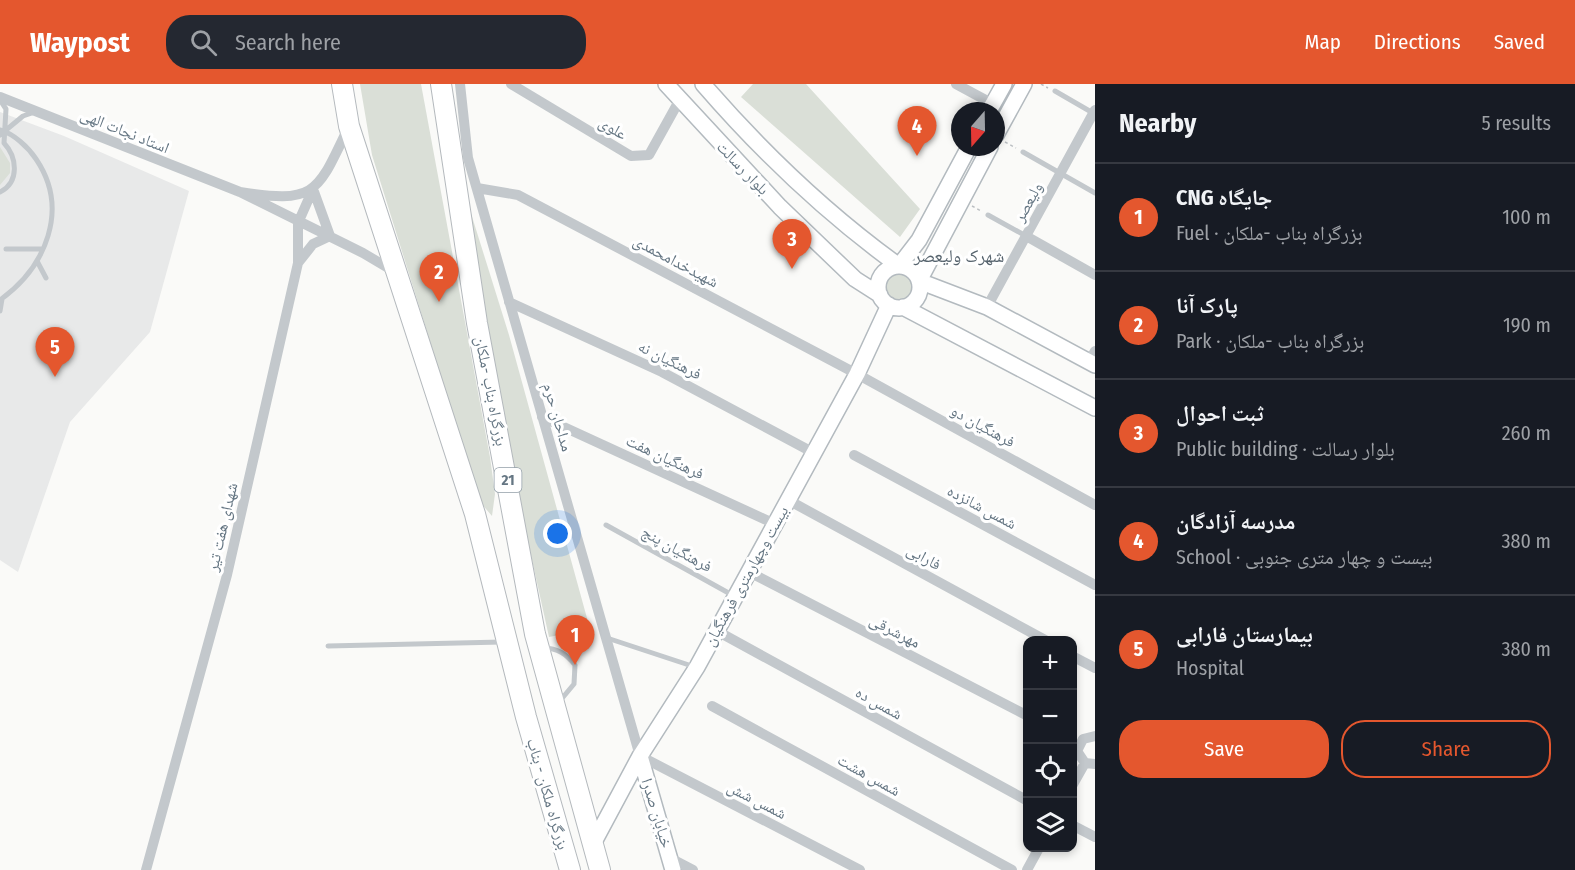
<!DOCTYPE html>
<meta charset="utf-8">
<style>
body{margin:0;font-family:"Fira Sans Condensed","Noto Naskh Arabic",sans-serif;background:#242831;color:#f1f3f6}
.controls{position:absolute;right:18px;bottom:18px;display:grid;overflow:hidden;border-radius:12px;box-shadow:0 3px 9px #0003}
.controls button{width:54px;height:54px;display:grid;place-items:center;padding:0;border:0;border-bottom:2px solid #363941;background:#171b24;color:#f1f3f6;font:30px sans-serif}
.compass{position:absolute;left:951px;top:18px;width:54px;height:54px;border-radius:50%;background:#171b24;box-shadow:0 3px 9px #0003;rotate:200deg}
.you{position:absolute;left:558px;top:450px;width:21px;height:21px;margin:-15px;border:4px solid #fff;border-radius:50%;background:#1a73e8;box-shadow:0 0 0 9px #1a73e833}
.badge{display:grid;place-items:center;width:39px;height:39px;border-radius:50%;background:#e4572e;color:#fff;font-size:20px;font-weight:700}
.pin{position:absolute;translate:-50% -50px;filter:drop-shadow(0 2px 3px #0008)}
.pin::after{content:'';position:absolute;top:32px;width:21px;height:18px;background:inherit;clip-path:polygon(0 0,100% 0,50% 100%)}
.list{margin:0;padding:0;list-style:none}
h2{display:flex;justify-content:space-between;align-items:center;height:78px;margin:0;padding:0 24px;font-size:26px}
h2 small{font-size:20px;font-weight:400;color:#9ea1a6}
.list li{display:grid;grid-template-columns:39px 1fr auto;gap:18px;align-items:center;box-sizing:border-box;height:108px;padding:0 24px;border-top:2px solid #363941}
.list b{display:block;font-size:22px;white-space:nowrap}
.list p{margin:0;font-size:20px;white-space:nowrap;color:#9ea1a6}
.list em{font-size:20px;font-style:normal;color:#9ea1a6}
.actions{display:flex;gap:12px;padding:18px 24px}
.actions a{flex:1;padding:14px 0;border:2px solid #e4572e;border-radius:24px;text-align:center;font-size:21px;color:#e4572e}
.actions .main{background:#e4572e;color:#fff}
.icon{flex:none;width:33px;height:33px;fill:none;stroke:currentColor;stroke-width:2;stroke-linecap:round;stroke-linejoin:round}
.map{position:relative;flex:none;width:1095px;height:786px;overflow:hidden}
header{display:flex;align-items:center;gap:36px;box-sizing:border-box;height:84px;padding:0 30px;background:#e4572e;color:#fff}
header strong{font-size:28px}
nav{display:flex;gap:33px;margin-inline-start:auto;font-size:21px}
.search{width:420px;height:54px;background:#242831;display:flex;align-items:center;gap:15px;box-sizing:border-box;padding:0 21px;border-radius:24px;color:#9ea1a6;font-size:22px}
main{display:flex}
aside{flex:1;background:#171b24}
.map>svg:first-child{display:block}
</style>
<header>
<strong>Waypost</strong>
<div class="search"><svg class="icon" aria-label="search" viewBox="0 0 24 24"><circle cx="10" cy="10" r="6"/><path d="M15 15l6 6"/></svg>Search here</div>
<nav><a>Map</a><a>Directions</a><a>Saved</a></nav>
</header>
<main>
<div class="map">
<svg width="1095" height="786" viewBox="0 0 1095 786">
<rect width="100%" height="100%" fill="#fafaf8"/>
<!-- built -->
<path fill="#e8e9e9" d="M 0,28 L 64,52 L 189,107 L 150,248 L 70,338 L 18,488 L 0,476 Z"/>
<!-- green -->
<path fill="#dadfd7" d="M 360,0 L 421,0 L 490,373 L 495,410 L 492,432 L 480,418 L 372,71 Z
M 753,0 L 806,0 L 920,125 L 900,153 L 741,13 Z
M 0,63 L 10,79 L 10,89 L 0,101 Z
M 459,91 L 509,251 L 590,545 L 549,553 L 506,358 Z
M884 203a15 15 0 1 1 30 0a15 15 0 1 1-30 0Z"/>
<g fill="none" stroke-linecap="round" stroke-linejoin="round">
<defs>
<path id="secondary" d="M 666,0 L 780,123 L 855,195 L 880,211
M 703,0 C 761,67 827,130 899,182 L 919,156 L 969,63
M 989,27 L 1004,0
M 996,51 L 1024,0
M 990,63 L 919,197 L 987,223 L 1095,281
M878 203a21 21 0 1 1 42 0a21 21 0 1 1-42 0Z
M 903,223 L 1095,324
M 640,672 L 673,786
M 594,758 L 640,672 L 697,583 L 857,290 L 889,221"/>
<path id="highway" d="M 342,0 L 349,42 L 475,430 L 526,633 L 570,786
M 441,0 L 477,239 L 535,550 L 600,786"/>
</defs>
<!-- secondary casing -->
<use href="#secondary" stroke="#b3babf" stroke-width="18"/>
<!-- highway casing -->
<use href="#highway" stroke="#b4b9bd" stroke-width="22"/>
<!-- path -->
<path stroke="#bbbfc2" stroke-width="1.5" stroke-dasharray="3 3" stroke-linecap="butt" d="M 1041,0 L 1048,4
M 1005,58 L 1016,64
M 972,122 L 981,127"/>
<!-- lane -->
<path stroke="#c3c8cc" stroke-width="5" d="M 1055,7 L 1093,29
M 0,16 L 6,25 L 4,59 C 17,73 20,98 0,108
M 0,46 C 14,50 28,63 36,75 C 70,125 46,183 0,216
M 0,51 L 23,32 L 32,29
M 1023,68 L 1095,109
M 988,131 L 1026,152
M 6,165 L 42,165
M 37,177 L 46,194
M 0,227 L 2,215
M 606,441 L 734,512
M 607,554 L 695,583
M 328,562 L 502,558
M 543,564 C 558,564 566,570 575,581 L 574,600 L 559,618"/>
<!-- street -->
<path stroke="#c3c8cc" stroke-width="10" d="M 460,0 L 468,74 L 640,672 L 860,786
M 511,0 L 631,72 L 649,71 L 679,17
M 956,0 L 993,20
M 0,13 L 240,108
M 349,42 C 317,109 317,120 240,108 L 363,169 L 395,188
M 477,104 L 518,111 L 857,290 L 1095,421
M 313,105 L 330,152
M 1026,152 L 1095,191
M 298,179 L 313,160 L 330,152
M 509,218 L 662,288 L 814,369
M 987,223 L 1095,26
M 1089,278 L 1095,267
M 542,333 L 775,440
M 854,371 L 1095,501
M 788,416 L 1045,556
M 749,488 L 1028,632
M 717,547 L 1028,717
M 1072,572 L 1095,584
M 712,622 L 1012,786
M 1095,652 L 1083,655 L 1077,667 L 1085,679 L 1095,680
M 1072,702 L 1085,679
M 1072,741 L 1095,753
M 670,774 L 693,786
M 146,786 L 227,491 L 298,179 L 298,139 L 313,105
M 1027,786 L 1039,764"/>
<!-- secondary -->
<use href="#secondary" stroke="#fff" stroke-width="15"/>
<!-- highway -->
<use href="#highway" stroke="#fff" stroke-width="20"/>
</g>
<g text-anchor="middle" dominant-baseline="central" stroke-width="6" stroke-linejoin="round" paint-order="stroke">
<!-- shield labels -->
<rect fill="#fff" stroke="#939fa8" stroke-width="1.5" x="494.5" y="384" width="27" height="24" rx="4.5"/>
<g font-size="15" font-weight="bold" fill="#657683">
<text x="508" y="396">21</text>
</g>
<!-- street labels -->
<g font-size="16" fill="#657683" stroke="#fff">
<text transform="translate(613 44) rotate(31)">علوی</text>
<text transform="translate(125 47) rotate(22)">استاد نجات الهی</text>
<text transform="translate(743 84) rotate(46)">بلوار رسالت</text>
<text transform="translate(1028 118) rotate(-61)">ولیعصر</text>
<text transform="translate(676 177) rotate(28)">شهیدخدامحمدی</text>
<text transform="translate(670 276) rotate(26)">فرهنگیان نه</text>
<text transform="translate(491 307) rotate(79)">بزرگراه بناب -ملکان</text>
<text transform="translate(558 333) rotate(74)">مداحان حرم</text>
<text transform="translate(983 342) rotate(29)">فرهنگیان دو</text>
<text transform="translate(665 373) rotate(25)">فرهنگیان هفت</text>
<text transform="translate(982 423) rotate(28)">شمس شانزده</text>
<text transform="translate(222 443) rotate(-77)">شهدای هفت تیر</text>
<text transform="translate(677 465) rotate(29)">فرهنگیان پنج</text>
<text transform="translate(924 473) rotate(29)">فارابی</text>
<text transform="translate(746 492) rotate(-61)">بیست وچهارمتری فرهنگیان</text>
<text transform="translate(895 547) rotate(27)">مهرشرقی</text>
<text transform="translate(879 619) rotate(29)">شمس ده</text>
<text transform="translate(869 691) rotate(29)">شمس هشت</text>
<text transform="translate(548 710) rotate(74)">بزرگراه ملکان - بناب</text>
<text transform="translate(757 716) rotate(27)">شمس شش</text>
<text transform="translate(657 729) rotate(73)">خیابان صدرا</text>
</g>
<!-- neighbourhood labels -->
<g font-size="18" fill="#57646e" stroke="#fff">
<text x="959" y="172">شهرک ولیعصر</text>
</g>
</g>
</svg>
<div class="controls">
<button>+</button>
<button>−</button>
<button><svg class="icon" aria-label="locate" viewBox="0 0 24 24"><circle cx="12" cy="12" r="6"/><path d="M12 2v4M12 18v4M2 12h4M18 12h4"/></svg></button>
<button><svg class="icon" aria-label="layers" viewBox="0 0 24 24"><path d="M12 4l9 5-9 5-9-5zM3 14l9 5 9-5"/></svg></button>
</div>
<svg class="compass" viewBox="-18 -18 36 36"><path d="M0-13l5 13h-10z" fill="#e53935"/><path d="M0 13l5-13h-10z" fill="#9ea1a6"/></svg>
<div class="you"></div>
<div class="pin badge" style="left:575px;top:581px">1</div>
<div class="pin badge" style="left:439px;top:218px">2</div>
<div class="pin badge" style="left:792px;top:185px">3</div>
<div class="pin badge" style="left:917px;top:72px">4</div>
<div class="pin badge" style="left:55px;top:293px">5</div>
</div>
<aside>
<h2>Nearby<small>5 results</small></h2>
<ul class="list">
<li><span class="badge">1</span><div><b>CNG جایگاه</b><p>Fuel · بزرگراه بناب -ملکان</p></div><em>100 m</em></li>
<li><span class="badge">2</span><div><b>پارک آنا</b><p>Park · بزرگراه بناب -ملکان</p></div><em>190 m</em></li>
<li><span class="badge">3</span><div><b>ثبت احوال</b><p>Public building · بلوار رسالت</p></div><em>260 m</em></li>
<li><span class="badge">4</span><div><b>مدرسه آزادگان</b><p>School · بیست و چهار متری جنوبی</p></div><em>380 m</em></li>
<li><span class="badge">5</span><div><b>بیمارستان فارابی</b><p>Hospital</p></div><em>380 m</em></li>
</ul>
<div class="actions"><a class="main">Save</a><a>Share</a></div>
</aside>
</main>
